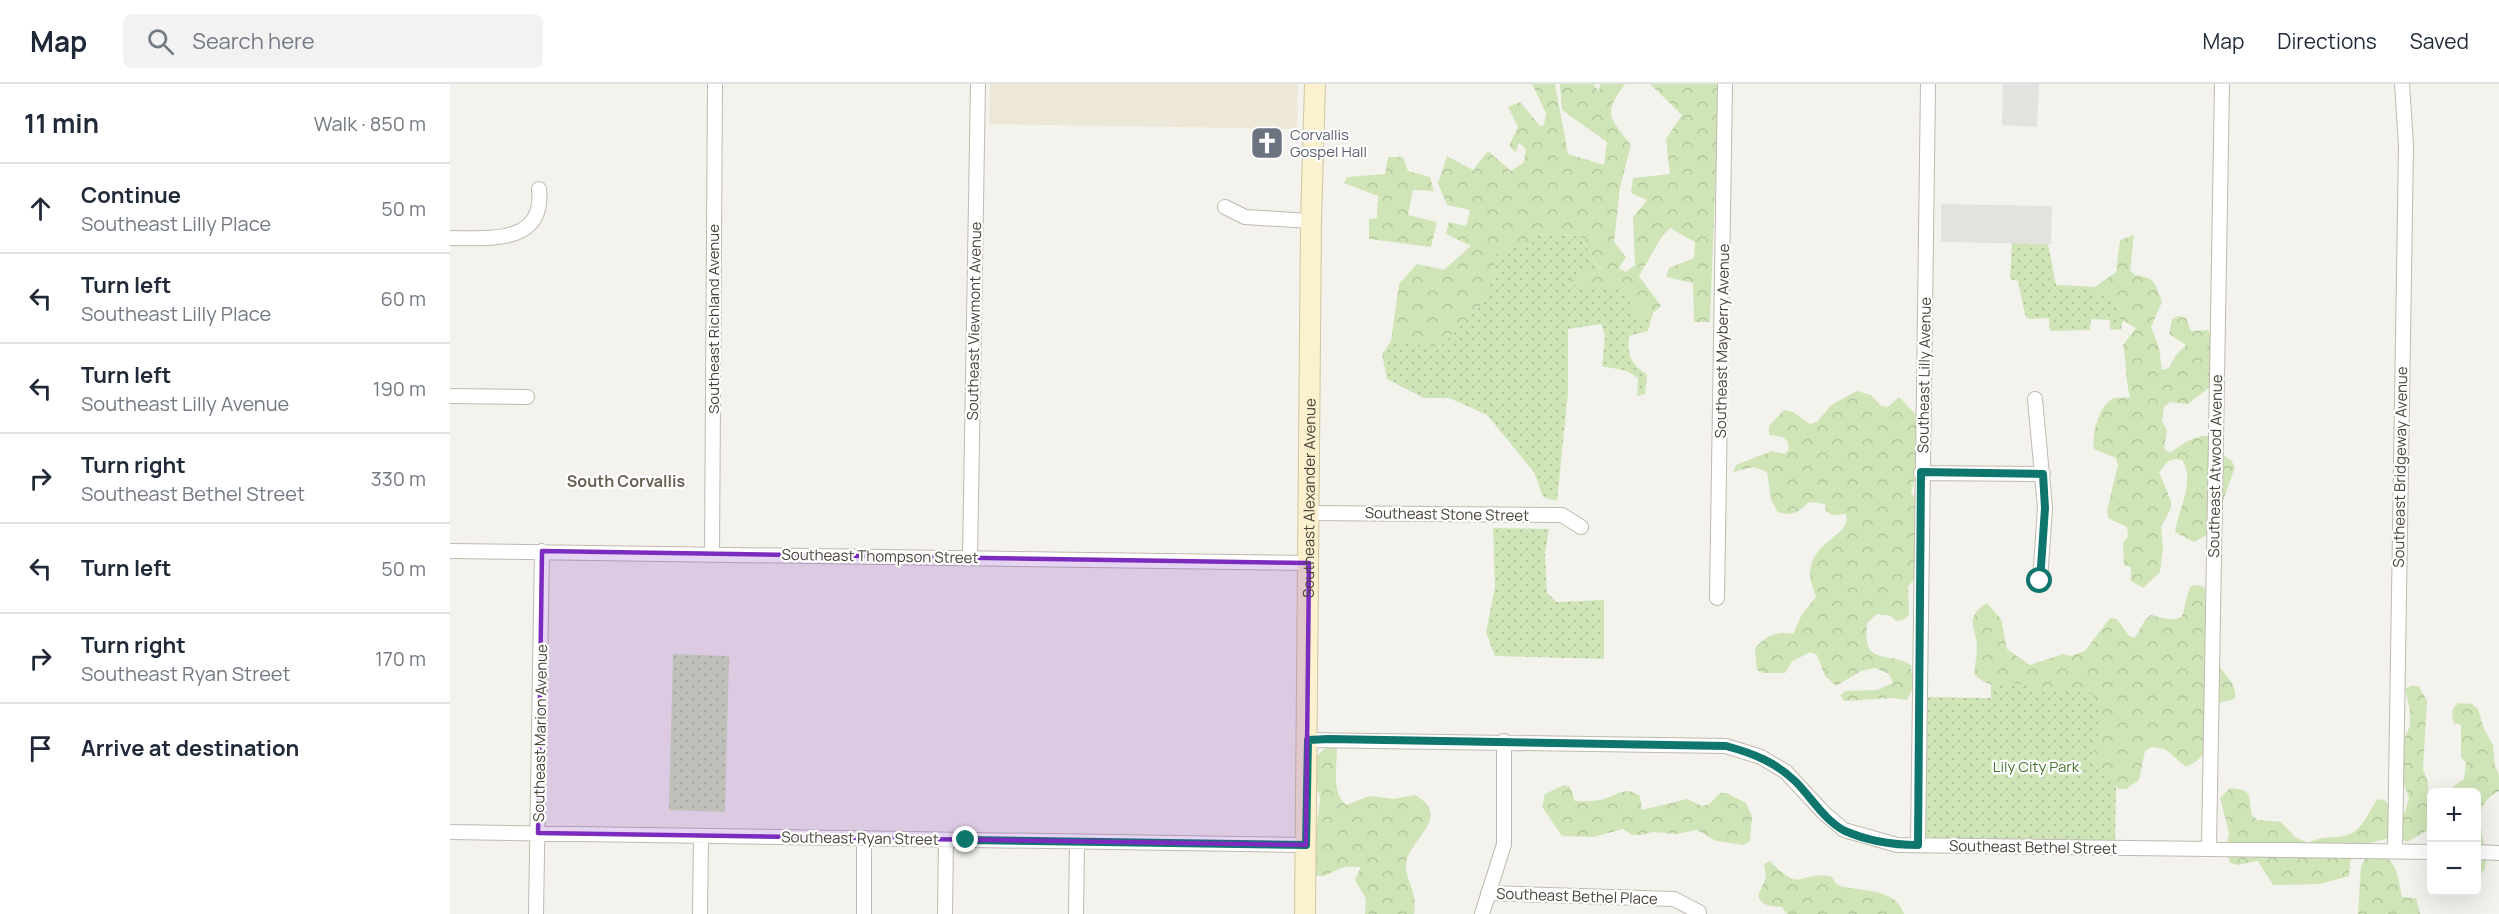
<!DOCTYPE html>
<meta charset="utf-8">
<style>
body{margin:0;font-family:Manrope,sans-serif;background:#f2f2f3;color:#1f2937}
.controls{position:absolute;right:18px;bottom:18px;display:grid;overflow:hidden;border-radius:9px;box-shadow:0 6px 24px #0002}
.controls button{width:54px;height:54px;display:grid;place-items:center;padding:0;border:0;border-bottom:2px solid #e0e1e3;background:#fff;color:#1f2937;font:30px sans-serif}
.stop{position:absolute;width:18px;height:18px;margin:-14px;border:4px solid #0f766e;border-radius:50%;background:#fff}
.stop.end{background:#0f766e;border-color:#fff;box-shadow:0 2px 6px #0008}
.list{margin:0;padding:0;list-style:none}
h2{display:flex;justify-content:space-between;align-items:center;height:78px;margin:0;padding:0 24px;font-size:26px}
h2 small{font-size:20px;font-weight:400;color:#747a83}
.list li{display:grid;grid-template-columns:39px 1fr auto;gap:18px;align-items:center;box-sizing:border-box;height:90px;padding:0 24px;border-top:2px solid #e0e1e3}
.list b{display:block;font-size:22px;white-space:nowrap}
.list p{margin:0;font-size:20px;white-space:nowrap;color:#747a83}
.list em{font-size:20px;font-style:normal;color:#747a83}
.icon{flex:none;width:33px;height:33px;fill:none;stroke:currentColor;stroke-width:2;stroke-linecap:round;stroke-linejoin:round}
.map{position:relative;flex:none;width:2049px;height:830px;overflow:hidden}
header{display:flex;align-items:center;gap:36px;box-sizing:border-box;height:84px;padding:0 30px;background:#fff;border-bottom:2px solid #e0e1e3}
header strong{font-size:28px}
nav{display:flex;gap:33px;margin-inline-start:auto;font-size:21px}
.search{width:420px;height:54px;background:#f2f2f3;display:flex;align-items:center;gap:15px;box-sizing:border-box;padding:0 21px;border-radius:9px;color:#747a83;font-size:22px}
main{display:flex}
aside{flex:1;background:#fff}
.map>svg:first-child{display:block}
</style>
<header>
<strong>Map</strong>
<div class="search"><svg class="icon" aria-label="search" viewBox="0 0 24 24"><circle cx="10" cy="10" r="6"/><path d="M15 15l6 6"/></svg>Search here</div>
<nav><a>Map</a><a>Directions</a><a>Saved</a></nav>
</header>
<main>
<aside>
<h2>11 min<small>Walk · 850 m</small></h2>
<ul class="list">
<li><svg class="icon" aria-label="ahead" viewBox="0 0 24 24"><path d="M12 20V5M6 11l6-6 6 6"/></svg><div><b>Continue</b><p>Southeast Lilly Place</p></div><em>50 m</em></li>
<li><svg class="icon" aria-label="left" viewBox="0 0 24 24"><path d="M17 20v-9H6M10 6l-5 5 5 5"/></svg><div><b>Turn left</b><p>Southeast Lilly Place</p></div><em>60 m</em></li>
<li><svg class="icon" aria-label="left" viewBox="0 0 24 24"><path d="M17 20v-9H6M10 6l-5 5 5 5"/></svg><div><b>Turn left</b><p>Southeast Lilly Avenue</p></div><em>190 m</em></li>
<li><svg class="icon" aria-label="right" viewBox="0 0 24 24"><path d="M7 20v-9h11M14 6l5 5-5 5"/></svg><div><b>Turn right</b><p>Southeast Bethel Street</p></div><em>330 m</em></li>
<li><svg class="icon" aria-label="left" viewBox="0 0 24 24"><path d="M17 20v-9H6M10 6l-5 5 5 5"/></svg><div><b>Turn left</b></div><em>50 m</em></li>
<li><svg class="icon" aria-label="right" viewBox="0 0 24 24"><path d="M7 20v-9h11M14 6l5 5-5 5"/></svg><div><b>Turn right</b><p>Southeast Ryan Street</p></div><em>170 m</em></li>
<li><svg class="icon" aria-label="arrive" viewBox="0 0 24 24"><path d="M6 21V4h12l-3 4 3 4H6"/></svg><div><b>Arrive at destination</b></div></li>
</ul>
</aside>
<div class="map">
<svg width="2049" height="830" viewBox="0 0 2049 830">
<defs>
<pattern id="grass-dots" width="8" height="8" patternUnits="userSpaceOnUse" patternTransform="scale(1.5)"><rect width="8" height="8" fill="#cfe5b8"/><path d="M2 2h.1M6 6h.1" fill="none" stroke="#b3c69f" stroke-width="1.8" stroke-linecap="round"/></pattern>
<pattern id="forest-crowns" width="20" height="18" patternUnits="userSpaceOnUse" patternTransform="scale(1.5)"><rect width="20" height="18" fill="#cfe5b8"/><path d="M2 6a3 3 0 1 1 6 0M12 15a3 3 0 1 1 6 0" fill="none" stroke="#b3c69f"/></pattern>
</defs>
<rect width="100%" height="100%" fill="#f4f2ec"/>
<!-- education -->
<path fill="#ece7d7" d="M 540,0 L 848,0 L 847,45 L 539,40 Z"/>
<!-- grass -->
<path fill="url(#grass-dots)" d="M 1082,150 L 1130,152 L 1151,187 L 1120,191 L 1175,203 L 1185,233 L 1203,229 L 1198,247 L 1179,252 C 1177,272 1181,279 1197,291 L 1195,310 L 1187,312 L 1188,294 L 1177,287 L 1152,282 L 1155,252 L 1151,240 L 1118,245 L 1118,309 L 1107,417 L 1093,413 L 1084,388 L 1037,331 L 999,314 L 974,314 L 937,295 L 932,270 L 941,257 L 990,263 L 1037,215 L 1046,169 L 1060,163 L 1082,161 Z
M 1562,159 L 1598,160 L 1606,201 L 1668,204 L 1673,235 L 1671,246 L 1660,245 L 1660,236 L 1641,235 L 1640,246 L 1600,247 L 1599,234 L 1579,235 L 1575,231 L 1568,197 L 1560,195 Z
M 1043,444 L 1099,445 L 1095,469 L 1097,509 L 1107,518 L 1154,516 L 1154,575 L 1045,572 L 1036,548 L 1045,503 Z
M 223,570 L 279,572 L 275,728 L 219,726 Z
M 1541,588 L 1668,589 L 1665,764 L 1468,761 L 1470,613 L 1541,614 Z"/>
<!-- forest -->
<path fill="url(#forest-crowns)" d="M 1082,0 L 1105,0 L 1118,70 L 1154,81 L 1157,58 L 1112,26 L 1110,0 L 1143,0 L 1149,7 L 1150,0 L 1175,0 C 1152,31 1160,33 1181,61 L 1170,103 L 1164,158 L 1176,173 L 1169,184 L 1176,188 L 1185,181 L 1183,133 L 1197,116 L 1181,109 L 1183,94 L 1220,90 L 1216,55 L 1232,31 L 1200,0 L 1269,0 L 1260,238 L 1244,238 L 1243,199 L 1216,193 L 1219,184 L 1244,174 L 1245,158 L 1220,144 L 1211,154 L 1189,192 L 1211,222 L 1203,229 L 1185,233 L 1175,203 L 1120,201 L 1119,191 L 1151,186 L 1130,152 L 1083,150 L 1082,161 L 1060,163 L 1047,169 L 1037,215 L 990,263 L 941,257 L 949,200 L 967,180 L 994,186 L 1021,162 L 996,150 L 999,138 L 1016,142 L 1020,126 L 997,121 L 988,99 L 997,72 L 1023,86 L 1038,67 L 1061,87 L 1074,78 L 1076,65 L 1069,59 L 1066,68 L 1059,62 L 1068,43 L 1058,23 L 1070,18 L 1090,42 L 1094,41 L 1096,29 Z
M 938,73 L 953,73 L 958,87 L 980,93 L 984,107 L 963,106 L 958,131 L 987,138 L 981,163 L 919,155 L 919,135 L 927,134 L 928,112 L 894,99 L 897,93 L 935,90 Z
M 1684,151 L 1680,186 L 1685,191 C 1706,194 1705,199 1712,218 L 1701,243 L 1709,264 L 1712,286 L 1719,284 L 1726,271 L 1736,261 L 1719,250 L 1722,235 L 1728,232 L 1736,234 L 1741,247 L 1757,246 L 1763,250 L 1760,303 L 1738,320 L 1720,318 L 1714,323 L 1712,337 L 1717,346 L 1714,365 L 1720,369 C 1733,360 1748,347 1764,354 L 1769,368 L 1781,376 L 1785,383 L 1773,417 L 1764,428 L 1762,448 L 1744,458 L 1725,448 C 1728,426 1746,397 1732,376 L 1725,375 L 1718,377 L 1709,388 L 1721,417 L 1721,424 L 1711,443 L 1713,463 L 1710,488 L 1693,504 L 1681,497 L 1681,483 L 1674,481 L 1673,458 L 1678,453 L 1677,443 L 1658,434 L 1657,426 L 1668,381 L 1666,374 L 1644,365 C 1641,351 1650,318 1665,314 C 1670,313 1675,314 1680,313 C 1675,295 1677,279 1673,261 L 1686,244 L 1668,234 L 1666,220 L 1642,205 L 1666,188 L 1670,156 Z
M 1407,307 L 1421,311 L 1431,322 L 1438,323 L 1449,313 C 1453,317 1465,329 1467,333 L 1465,394 L 1461,408 L 1469,420 L 1475,480 L 1458,503 L 1459,531 L 1453,536 L 1446,537 L 1441,532 L 1427,530 L 1417,539 C 1412,584 1437,566 1461,581 L 1463,603 L 1457,616 L 1443,614 L 1394,617 L 1390,611 L 1396,607 L 1427,606 L 1443,599 L 1439,590 L 1425,584 L 1411,587 L 1386,602 L 1375,592 L 1367,571 L 1361,568 L 1342,577 L 1335,589 L 1313,589 L 1307,586 L 1305,564 C 1317,551 1326,547 1343,550 L 1352,530 L 1366,513 C 1364,506 1360,497 1360,490 C 1360,457 1402,452 1396,430 L 1382,431 L 1376,427 L 1375,420 L 1359,418 C 1349,428 1342,433 1328,428 L 1321,416 L 1317,388 L 1304,383 L 1283,388 L 1286,381 L 1322,367 L 1335,370 L 1339,365 L 1338,358 L 1333,353 L 1319,351 L 1319,342 L 1334,326 L 1343,328 L 1360,340 L 1367,338 L 1381,321 Z
M 1749,501 L 1755,504 L 1756,542 L 1763,555 L 1765,577 C 1773,589 1788,600 1785,615 L 1756,622 C 1750,651 1770,667 1736,683 L 1715,665 L 1701,663 L 1695,667 L 1689,696 L 1676,705 L 1669,705 L 1643,680 C 1640,668 1645,664 1648,653 C 1650,644 1649,626 1646,617 C 1637,591 1602,612 1587,608 C 1583,607 1580,602 1575,601 C 1552,595 1545,610 1524,590 C 1525,581 1527,571 1527,561 C 1525,542 1514,534 1537,519 L 1551,535 L 1557,565 L 1580,581 L 1613,570 L 1621,572 L 1635,567 L 1660,534 L 1667,535 L 1679,552 L 1685,554 L 1695,536 L 1701,531 C 1744,543 1728,529 1741,502 Z
M 1962,602 L 1969,602 L 1977,617 L 1973,685 L 1978,699 L 1978,731 L 1981,748 L 1976,747 L 1957,758 C 1938,748 1927,762 1909,759 L 1901,770 L 1899,792 L 1870,800 L 1823,801 L 1808,777 L 1787,781 L 1780,779 L 1776,764 L 1779,749 L 1770,714 L 1780,704 L 1794,706 L 1799,711 L 1802,732 L 1808,736 L 1831,738 L 1845,753 L 1858,759 C 1874,751 1879,755 1894,752 C 1913,748 1918,727 1928,715 L 1936,717 L 1942,729 L 1949,731 L 1955,728 L 1959,714 L 1951,692 L 1951,662 L 1960,642 L 1960,627 L 1955,604 Z
M 2008,619 L 2022,620 L 2028,625 L 2034,645 L 2043,661 L 2045,682 L 2049,690 L 2049,707 C 2014,724 2040,758 2035,784 C 2034,787 2029,792 2027,795 L 2026,708 L 1996,708 L 2014,695 L 2016,679 L 2011,673 L 2011,641 L 2004,639 C 2001,630 2001,625 2008,619 Z
M 880,662 L 887,664 C 887,683 881,708 896,721 L 920,712 L 943,715 L 965,711 C 1004,734 958,755 956,780 C 955,797 968,806 964,830 L 915,830 L 916,815 L 905,796 L 911,783 C 906,783 900,782 895,783 C 881,786 874,798 861,788 L 870,716 C 870,708 866,705 863,698 C 857,684 867,667 880,662 Z
M 1114,701 L 1120,703 L 1125,717 C 1135,717 1144,718 1154,715 C 1168,710 1176,702 1190,712 L 1192,726 L 1237,715 L 1252,722 L 1259,720 L 1270,709 L 1277,709 L 1296,719 L 1302,732 L 1300,757 L 1294,761 L 1266,757 L 1247,746 L 1226,750 L 1203,748 L 1190,751 L 1182,751 L 1173,745 L 1144,753 L 1112,752 L 1092,723 L 1095,710 Z
M 1918,768 C 1947,771 1947,788 1952,813 L 1966,814 L 1970,830 L 1908,830 L 1911,782 Z
M 1320,777 C 1353,812 1349,785 1382,793 L 1386,800 C 1410,810 1444,801 1454,830 L 1337,830 L 1332,823 C 1321,822 1313,823 1308,812 L 1316,793 L 1314,780 Z"/>
<!-- parking -->
<path fill="#e4e2df" d="M 1553,0 L 1589,0 L 1587,43 L 1552,41 Z
M 1491,120 L 1602,122 L 1601,160 L 1491,158 Z"/>
<g fill="none" stroke-linecap="round" stroke-linejoin="round">
<defs>
<path id="street" d="M 775,123 L 795,133 L 861,137
M 0,154 C 38,154 95,161 89,105
M 0,312 L 77,313
M 1585,315 L 1595,424 L 1590,497
M 1471,389 L 1593,390
M 859,429 L 1112,431 L 1131,443
M 0,467 L 859,479
M 262,470 L 265,0
M 520,474 L 528,0
M 1267,514 L 1275,0
M 858,656 L 1276,662 L 1311,673 L 1336,688 L 1374,729 L 1394,746 L 1447,761 L 1982,768
M 0,748 L 856,761
M 1468,761 L 1478,0
M 1759,764 L 1772,0
M 1945,767 L 1956,61 L 1952,0
M 2026,768 L 2049,769
M 1038,809 L 1224,815 L 1249,828
M 86,830 L 92,467
M 250,830 L 251,752
M 414,830 L 414,754
M 495,830 L 496,756
M 626,830 L 627,758
M 1032,830 L 1054,760 L 1054,657"/>
<g id="secondary">
<path id="s1" d="M 855,830 L 861,137 L 865,0"/>
</g>
</defs>
<!-- street casing -->
<use href="#street" stroke="#bfbaaf" stroke-width="16"/>
<!-- secondary casing -->
<use href="#secondary" stroke="#d0c59f" stroke-width="22"/>
<!-- street -->
<use href="#street" stroke="#fff" stroke-width="14"/>
<!-- secondary -->
<use href="#secondary" stroke="#fbf1cf" stroke-width="20"/>
</g>
<g fill="none" stroke-linecap="round" stroke-linejoin="round">
<!-- route -->
<path stroke="#0f766e" stroke-width="8" d="M 516,756 L 856,761 L 858,656 L 879,655 L 1276,662 C 1302,669 1326,678 1346,698 C 1361,713 1375,737 1395,747 C 1418,757 1444,761 1468,761 L 1471,388 L 1593,390 L 1595,424 L 1590,497"/>
</g>
<!-- marked area -->
<path fill="#7b2cbf" fill-opacity="0.2" stroke="#7b2cbf" stroke-width="4.5" stroke-linejoin="round" d="M 92,467 L 859,479 L 856,761 L 88,749 Z"/>
<!-- icons -->
<defs>
<symbol id="church-square" viewBox="-11 -11 22 22"><rect x="-9" y="-9" width="18" height="18" rx="4" fill="#6b7280" stroke="#fff"/><path d="M-1.2-6h2.4v3.5h3.3v2.4h-3.3V6h-2.4V-.1h-3.3v-2.4h3.3Z" fill="#fff"/></symbol>
</defs>
<g fill-rule="evenodd">
<use href="#church-square" x="798" y="40" width="38" height="38"/>
</g>
<g text-anchor="middle" dominant-baseline="central" stroke-width="4.5" stroke-linejoin="round" paint-order="stroke">
<!-- worship labels -->
<g font-size="15" fill="#5b616d" stroke="#fff" text-anchor="start">
<text x="840" y="50">Corvallis<tspan x="840" dy="17">Gospel Hall</tspan></text>
</g>
<!-- street labels -->
<g font-size="15" fill="#48433a" stroke="#fff">
<text transform="translate(263 235) rotate(-90)">Southeast Richland Avenue</text>
<text transform="translate(524 237) rotate(-89)">Southeast Viewmont Avenue</text>
<text transform="translate(1272 257) rotate(-89)">Southeast Mayberry Avenue</text>
<text transform="translate(1474 291) rotate(-89)">Southeast Lilly Avenue</text>
<text transform="translate(1765 382) rotate(-89)">Southeast Atwood Avenue</text>
<text transform="translate(1950 383) rotate(-89)">Southeast Bridgeway Avenue</text>
<text stroke="none"><textPath href="#s1" startOffset="416">Southeast Alexander Avenue</textPath></text>
<text transform="translate(997 430) rotate(1)">Southeast Stone Street</text>
<text transform="translate(430 472) rotate(1)">Southeast Thompson Street</text>
<text transform="translate(90 649) rotate(-89)">Southeast Marion Avenue</text>
<text transform="translate(410 754) rotate(1)">Southeast Ryan Street</text>
<text transform="translate(1583 763) rotate(1)">Southeast Bethel Street</text>
<text transform="translate(1127 812) rotate(2)">Southeast Bethel Place</text>
</g>
<!-- park labels -->
<g font-size="15" fill="#497731" stroke="#fff">
<text x="1586" y="682">Lily City Park</text>
</g>
<!-- neighbourhood labels -->
<g font-size="16" font-weight="bold" fill="#6a6152" stroke="#fff">
<text x="176" y="397">South Corvallis</text>
</g>
</g>
</svg>
<div class="controls">
<button>+</button>
<button>−</button>
</div>
<div class="stop" style="left:1590px;top:497px"></div>
<div class="stop end" style="left:516px;top:756px"></div>
</div>
</main>
